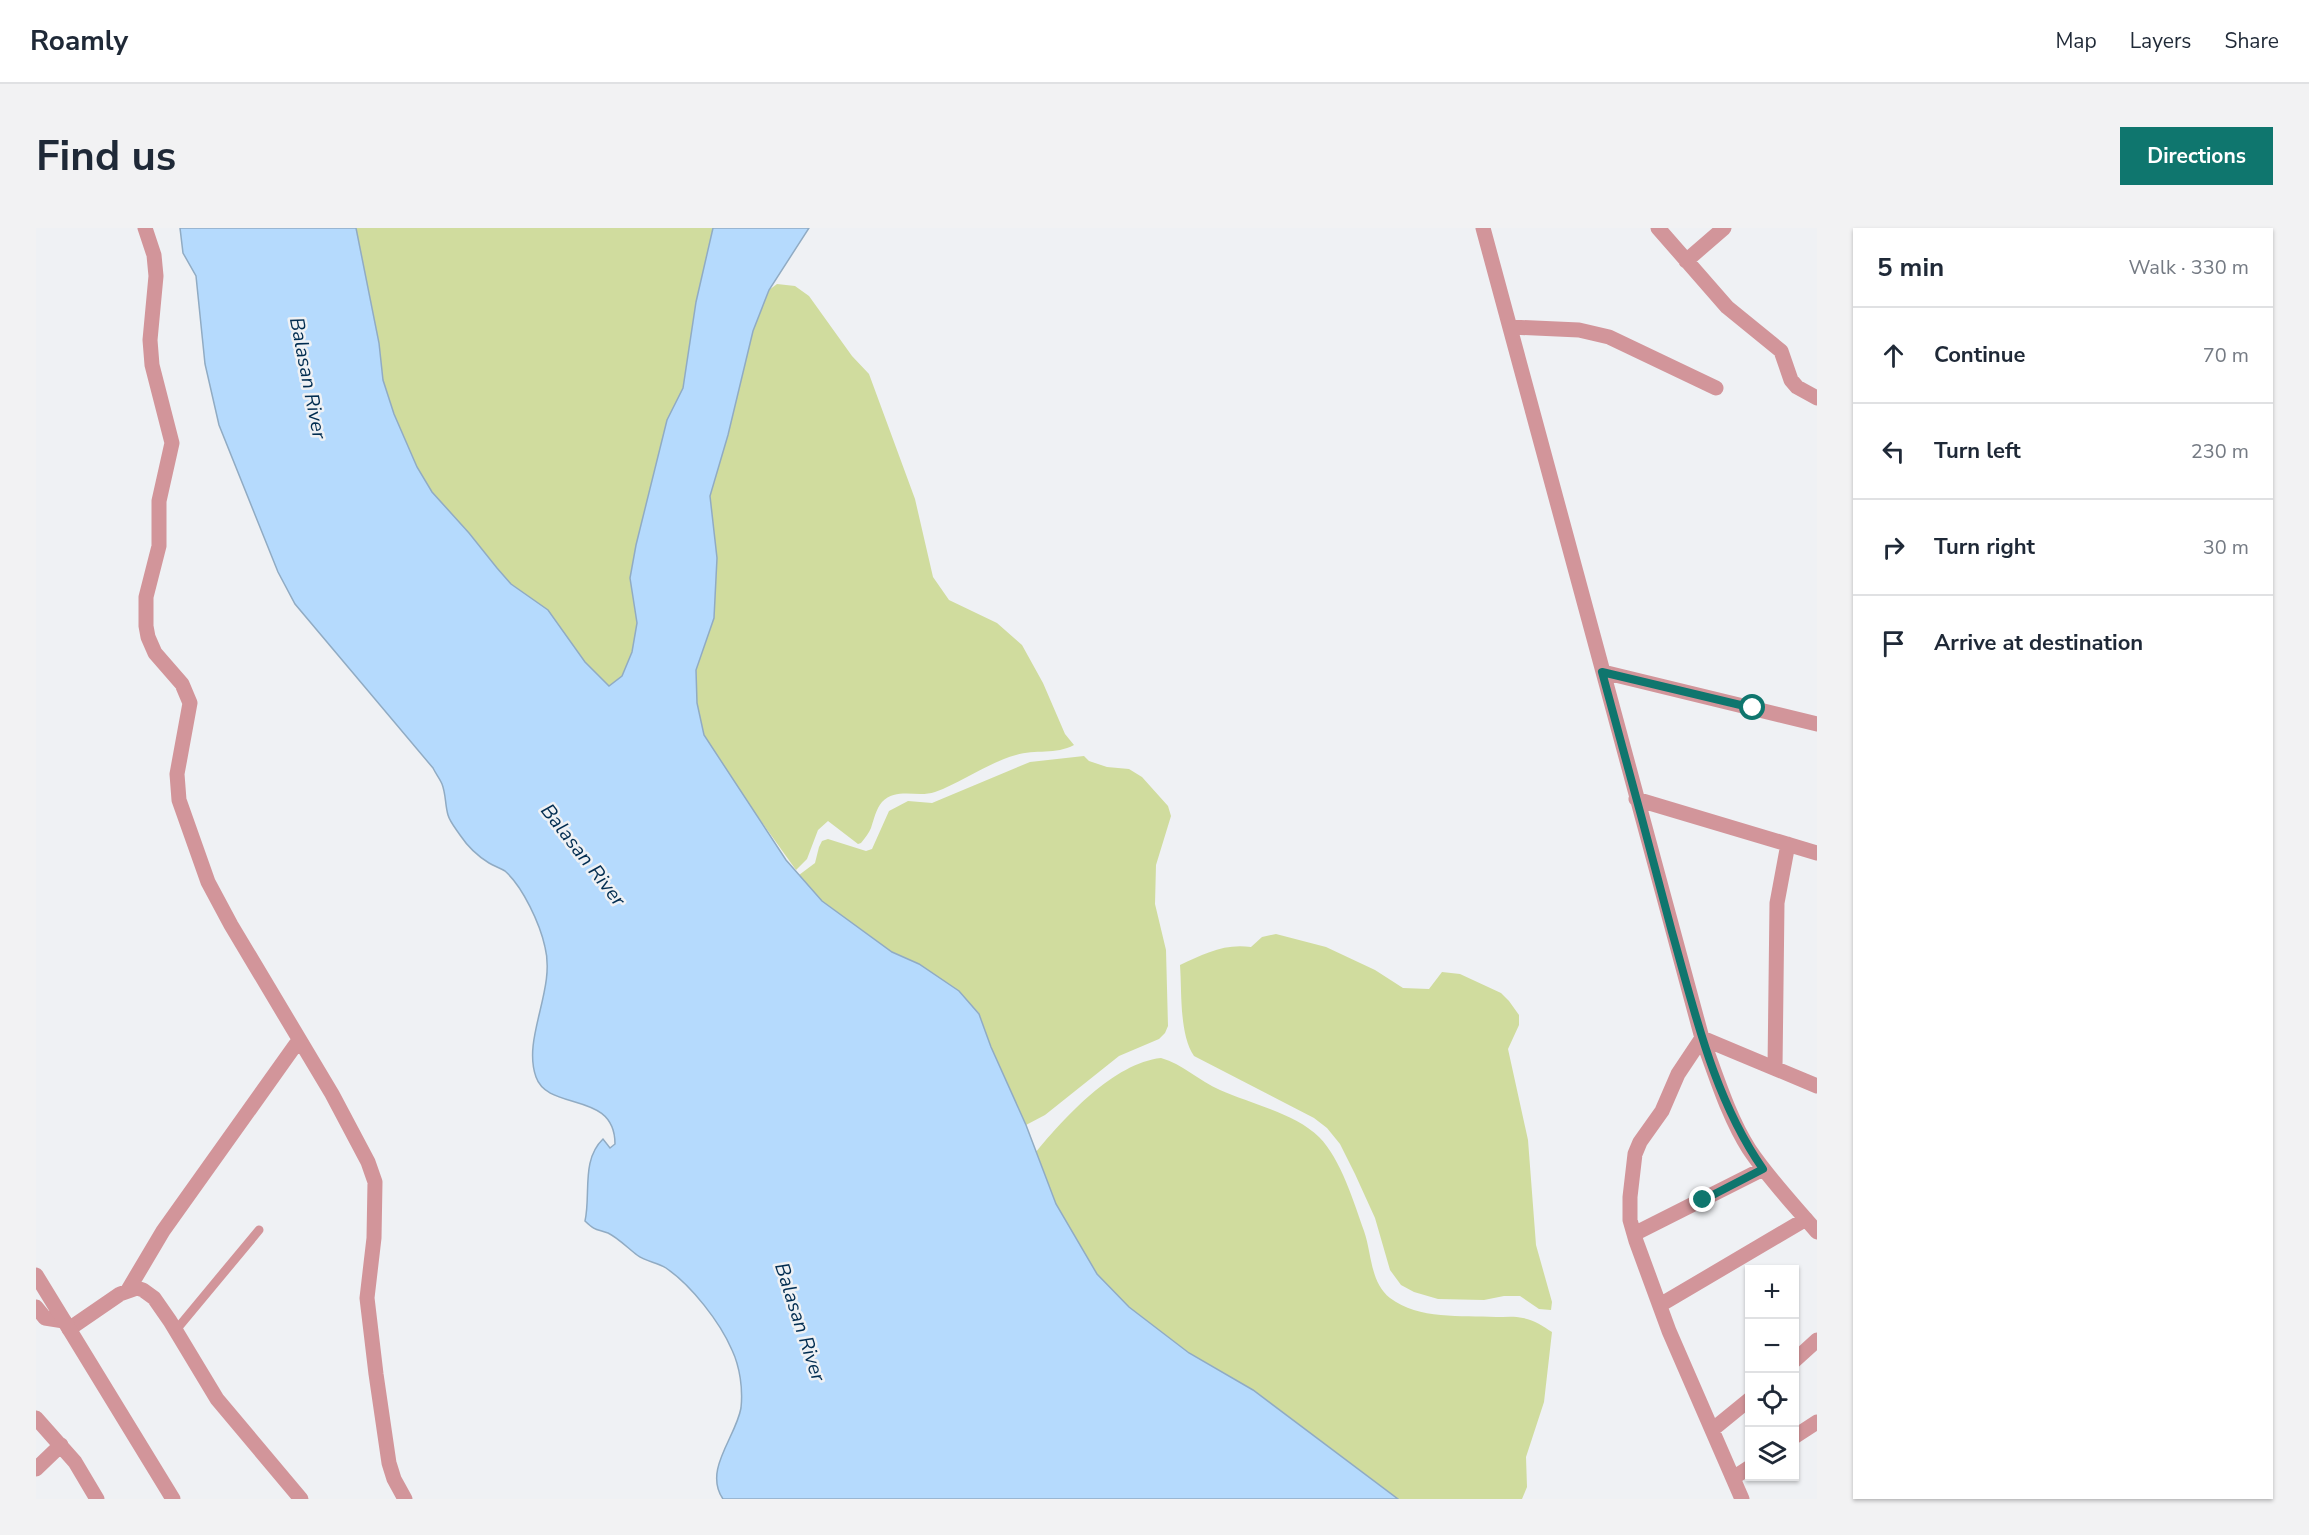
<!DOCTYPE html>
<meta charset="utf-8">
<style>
body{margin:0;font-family:"Nunito Sans",sans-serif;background:#f2f2f3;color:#1f2937}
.controls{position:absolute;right:18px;bottom:18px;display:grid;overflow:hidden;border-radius:0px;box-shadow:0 2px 4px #0004}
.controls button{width:54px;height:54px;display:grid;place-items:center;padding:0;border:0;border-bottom:2px solid #e0e1e3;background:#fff;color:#1f2937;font:30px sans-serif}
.stop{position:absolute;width:18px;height:18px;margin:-14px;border:4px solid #0f766e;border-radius:50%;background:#fff}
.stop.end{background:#0f766e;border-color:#fff;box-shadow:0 2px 6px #0008}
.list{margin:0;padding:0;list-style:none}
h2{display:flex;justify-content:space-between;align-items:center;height:78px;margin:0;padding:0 24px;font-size:26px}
h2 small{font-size:20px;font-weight:400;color:#747a83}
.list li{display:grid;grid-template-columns:39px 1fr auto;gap:18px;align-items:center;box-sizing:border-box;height:96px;padding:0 24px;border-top:2px solid #e0e1e3}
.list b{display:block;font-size:22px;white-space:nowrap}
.list em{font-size:20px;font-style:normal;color:#747a83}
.icon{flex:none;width:33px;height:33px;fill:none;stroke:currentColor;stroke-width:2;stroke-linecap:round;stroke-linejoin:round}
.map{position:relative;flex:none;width:1781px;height:1271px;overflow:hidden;border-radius:0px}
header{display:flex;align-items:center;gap:36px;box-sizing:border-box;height:84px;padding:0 30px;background:#fff;border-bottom:2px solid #e0e1e3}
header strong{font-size:28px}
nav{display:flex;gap:33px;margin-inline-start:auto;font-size:21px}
.intro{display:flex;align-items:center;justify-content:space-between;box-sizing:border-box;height:144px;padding:0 36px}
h1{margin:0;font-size:42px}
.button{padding:15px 27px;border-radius:0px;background:#0f766e;color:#fff;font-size:21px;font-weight:700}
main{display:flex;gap:36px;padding:0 36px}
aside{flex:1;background:#fff;border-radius:0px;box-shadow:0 2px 4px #0004}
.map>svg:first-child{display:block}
</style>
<header>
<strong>Roamly</strong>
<nav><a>Map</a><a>Layers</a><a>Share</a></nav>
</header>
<div class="intro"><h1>Find us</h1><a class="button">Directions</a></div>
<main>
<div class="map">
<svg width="1781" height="1271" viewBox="0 0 1781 1271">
<rect width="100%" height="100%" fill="#eff1f4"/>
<!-- green -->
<path fill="#d0dc9e" d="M 320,0 L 677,0 L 660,74 L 647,160 L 631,192 L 600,317 L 594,350 L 601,395 L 596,424 L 586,448 L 573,458 L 549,434 L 512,383 L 475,356 L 461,340 L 433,305 L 396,264 L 381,239 L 358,186 L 347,152 L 343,115 Z
M 741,56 L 759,58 L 773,68 L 816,128 L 833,146 L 879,271 L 897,349 L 913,372 L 961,395 L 986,417 L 1007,455 L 1029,506 L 1038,517 C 1020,527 999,521 980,527 C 951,535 927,554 899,564 C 882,570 861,559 846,574 C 840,581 838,591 835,600 C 833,605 829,610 825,615 L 822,616 L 792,593 L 782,602 L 771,631 L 760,642 L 707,568 L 668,507 L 661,475 L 660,442 L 678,390 L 681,330 L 674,268 L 692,207 L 717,103 L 733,62 Z
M 1048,528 L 1053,533 L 1071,539 L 1093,541 L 1106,549 L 1132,578 L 1135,588 L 1120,637 L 1119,676 L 1130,722 L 1132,798 L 1129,805 L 1123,811 L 1083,828 L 1009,887 L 990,897 L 955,819 L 943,785 L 922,763 L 883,736 L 856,724 L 786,673 L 763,647 L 779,635 L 783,619 L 786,613 L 792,611 L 830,623 L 836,621 L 853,583 L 872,573 L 896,575 L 994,534 Z
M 1240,706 L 1290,719 L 1339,742 L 1367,760 L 1393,761 L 1406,744 L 1424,746 L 1465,765 L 1473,773 L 1483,787 L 1483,797 L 1472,821 L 1492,912 L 1500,1017 L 1516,1074 L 1515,1082 L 1503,1081 L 1484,1068 L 1468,1068 L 1448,1072 L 1402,1071 L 1378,1064 L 1365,1057 L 1354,1042 L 1339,990 L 1319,946 L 1304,916 L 1291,900 L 1278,890 L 1158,828 C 1143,806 1146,763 1144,737 C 1167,726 1189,715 1215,719 L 1226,709 Z
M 1125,830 C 1147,836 1163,853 1184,862 C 1215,876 1259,885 1283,909 C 1305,931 1318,975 1328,1003 C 1336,1026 1334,1054 1354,1070 C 1383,1092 1425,1087 1460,1089 C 1469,1089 1479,1088 1487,1090 C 1498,1092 1507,1098 1516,1104 L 1508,1174 L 1490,1229 L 1491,1259 L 1486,1271 L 1362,1271 L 1217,1162 L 1153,1125 L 1093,1079 L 1061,1046 L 1020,976 L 1000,924 C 1029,889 1078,835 1125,830 Z"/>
<!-- water -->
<path fill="#b5dafd" stroke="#90abc3" stroke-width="1.5" d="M 144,0 L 320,0 L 343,115 L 347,152 L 358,186 L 381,239 L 396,264 L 433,305 L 461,340 L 475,356 L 512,382 L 549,434 L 573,458 L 586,448 L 596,424 L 601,395 L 594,350 L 600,317 L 631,192 L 647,160 L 660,74 L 677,0 L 773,0 L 733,62 L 717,103 L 692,207 L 674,268 L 681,330 L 678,390 L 660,442 L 661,475 L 668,507 L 750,632 L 786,673 L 856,724 L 883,736 L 923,763 L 943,786 L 955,819 L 990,897 L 1020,976 L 1061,1046 L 1093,1079 L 1153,1125 L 1217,1162 L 1362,1271 L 687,1271 C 667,1242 700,1209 705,1180 C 707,1161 704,1139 696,1122 C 684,1094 655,1057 630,1040 C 621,1034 610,1034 601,1027 C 594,1022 581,1009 572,1005 C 561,1001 559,1003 549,993 C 555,966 545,932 567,911 L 574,920 L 579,916 C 579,862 512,884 500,849 C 486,810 520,762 509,719 C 504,696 487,659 469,643 C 464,640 458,638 453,635 C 440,627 432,619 424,607 C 420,601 414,594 412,587 C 409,577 410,566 406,556 C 404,551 400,546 397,540 L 259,376 L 242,344 L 183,197 L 169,136 L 160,48 L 147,25 Z"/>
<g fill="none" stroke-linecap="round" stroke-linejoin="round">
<!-- service -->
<path stroke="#d2959a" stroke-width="9" d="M 140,1102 L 223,1002"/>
<!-- minor -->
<path stroke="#d2959a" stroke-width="15" d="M 109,0 L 118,27 L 120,48 L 114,112 L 116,137 L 136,215 L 123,273 L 123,318 L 110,369 L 110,398 L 112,409 L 119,425 L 146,456 L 154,475 L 141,546 L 143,572 L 172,654 L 195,697 L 296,866 L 332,934 L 339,954 L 338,1010 L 331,1070 L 340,1146 L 353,1235 L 358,1251 L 369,1271
M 1447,0 L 1666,810 C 1680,847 1692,888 1713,921 C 1733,951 1758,977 1781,1004
M 1622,0 L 1691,79 L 1745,123 L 1755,152 L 1761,159 L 1781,170
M 1650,33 L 1688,0
M 1474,99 L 1543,102 L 1573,109 L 1680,160
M 1567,444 L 1781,496
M 1600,571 L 1781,625
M 1739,840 L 1741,675 L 1752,616
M 1598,1006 L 1727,941
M 92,1062 L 127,1003 L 263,812
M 1624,1077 L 1770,991
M 0,1079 L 9,1090 L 28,1093
M 33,1101 L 84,1066 L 101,1060 L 107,1062 L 118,1070 L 134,1093 L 181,1171 L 265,1271
M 1758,1133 L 1781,1112
M 0,1190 L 39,1234 L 61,1271
M 1676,1202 L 1714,1171
M 1758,1209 L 1781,1194
M 0,1241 L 25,1217
M 1697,1250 L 1714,1239
M 1706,1271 L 1633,1103 L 1600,1013 L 1594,992 L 1594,969 L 1599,926 L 1604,914 L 1626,883 L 1642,846 L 1666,810 L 1781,858"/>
<!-- tertiary -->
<path stroke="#d2959a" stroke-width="15" d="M 0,1047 L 137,1271"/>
</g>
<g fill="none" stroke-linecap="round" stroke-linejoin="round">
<!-- route -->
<path stroke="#0f766e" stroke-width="8" d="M 1667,972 L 1727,941 C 1678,871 1659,785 1636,704 C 1613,617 1590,531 1566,444 L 1717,480"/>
</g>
<g text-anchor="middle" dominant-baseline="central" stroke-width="5" stroke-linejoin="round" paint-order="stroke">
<!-- water labels -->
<g font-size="20" font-style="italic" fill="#002c50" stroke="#eff1f4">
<text transform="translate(272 150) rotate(79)">Balasan River</text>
<text transform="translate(547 627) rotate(52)">Balasan River</text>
<text transform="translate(764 1094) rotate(72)">Balasan River</text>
</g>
</g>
</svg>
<div class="controls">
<button>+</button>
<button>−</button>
<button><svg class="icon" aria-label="locate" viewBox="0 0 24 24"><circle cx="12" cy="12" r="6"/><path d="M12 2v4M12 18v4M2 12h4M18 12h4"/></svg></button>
<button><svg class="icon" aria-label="layers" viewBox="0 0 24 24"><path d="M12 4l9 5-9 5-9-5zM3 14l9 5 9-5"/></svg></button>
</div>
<div class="stop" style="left:1717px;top:480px"></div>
<div class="stop end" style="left:1667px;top:972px"></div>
</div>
<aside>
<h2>5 min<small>Walk · 330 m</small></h2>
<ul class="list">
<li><svg class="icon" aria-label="ahead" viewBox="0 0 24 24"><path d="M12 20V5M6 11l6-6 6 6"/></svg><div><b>Continue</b></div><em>70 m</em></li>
<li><svg class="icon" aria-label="left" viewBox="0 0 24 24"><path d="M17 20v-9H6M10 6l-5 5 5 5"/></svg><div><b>Turn left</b></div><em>230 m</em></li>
<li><svg class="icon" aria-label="right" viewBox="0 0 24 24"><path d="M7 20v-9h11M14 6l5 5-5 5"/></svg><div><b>Turn right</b></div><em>30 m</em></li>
<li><svg class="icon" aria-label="arrive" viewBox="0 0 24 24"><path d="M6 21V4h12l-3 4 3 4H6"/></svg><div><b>Arrive at destination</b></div></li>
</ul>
</aside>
</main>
